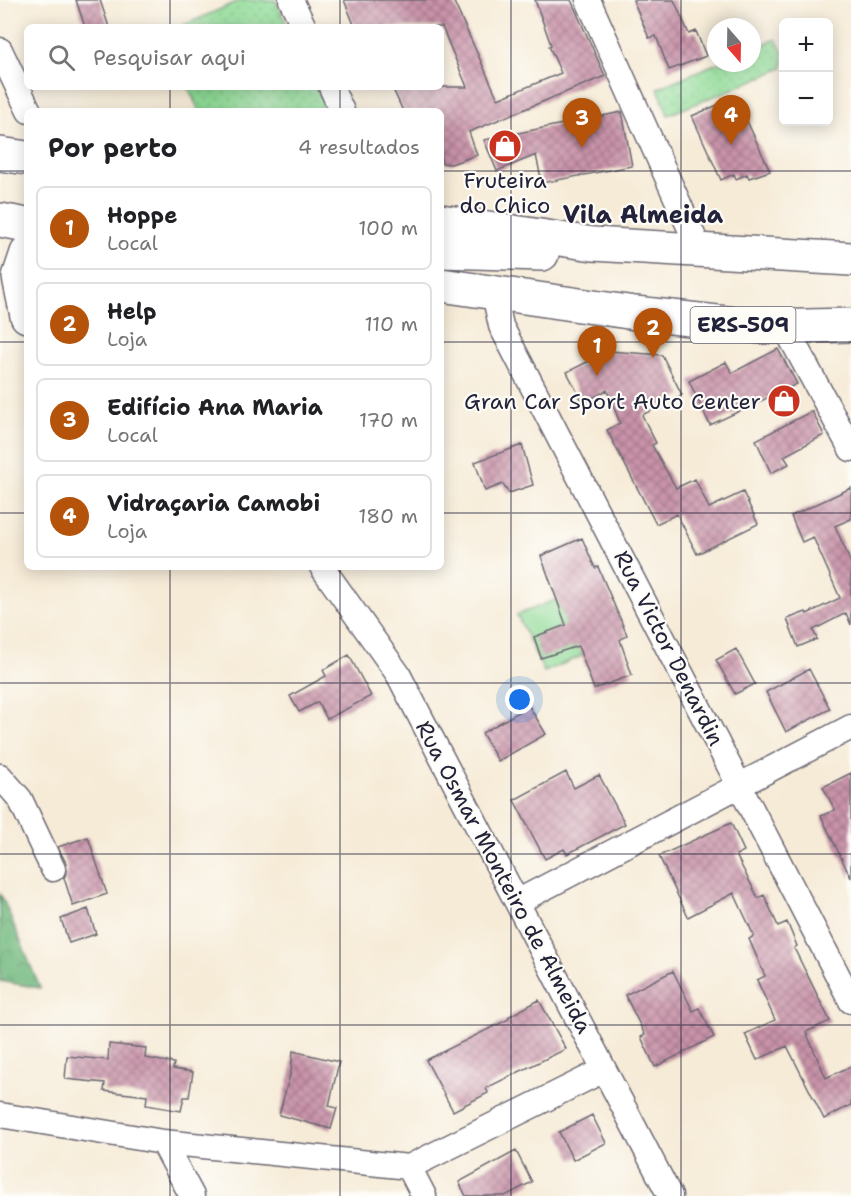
<!DOCTYPE html>
<html lang="pt">
<meta charset="utf-8">
<style>
body{margin:0;font-family:"Shantell Sans",sans-serif;background:#f2f2f2;color:#202124}
.controls{position:absolute;right:18px;top:18px;display:grid;overflow:hidden;border-radius:9px;box-shadow:0 3px 15px #0003}
.controls button{width:54px;height:54px;display:grid;place-items:center;padding:0;border:0;border-bottom:2px solid #e0e0e0;background:#fff;color:#202124;font:30px sans-serif}
.compass{position:absolute;left:707px;top:18px;width:54px;height:54px;border-radius:50%;background:#fff;box-shadow:0 3px 15px #0003;rotate:160deg}
.you{position:absolute;left:520px;top:700px;width:21px;height:21px;margin:-15px;border:4px solid #fff;border-radius:50%;background:#1a73e8;box-shadow:0 0 0 9px #1a73e833}
.badge{display:grid;place-items:center;width:39px;height:39px;border-radius:50%;background:#b45309;color:#fff;font-size:20px;font-weight:700}
.pin{position:absolute;translate:-50% -50px;filter:drop-shadow(0 2px 3px #0008)}
.pin::after{content:'';position:absolute;top:32px;width:21px;height:18px;background:inherit;clip-path:polygon(0 0,100% 0,50% 100%)}
.list{margin:0;padding:0;list-style:none}
h2{display:flex;justify-content:space-between;align-items:center;height:78px;margin:0;padding:0 24px;font-size:26px}
h2 small{font-size:20px;font-weight:400;color:#757577}
.list li{display:grid;grid-template-columns:39px 1fr auto;gap:18px;align-items:center;box-sizing:border-box;height:84px;margin:0 12px 12px;padding:0 12px;border:2px solid #e0e0e0;border-radius:9px}
.list b{display:block;font-size:22px;white-space:nowrap}
.list p{margin:0;font-size:20px;white-space:nowrap;color:#757577}
.list em{font-size:20px;font-style:normal;color:#757577}
.icon{flex:none;width:33px;height:33px;fill:none;stroke:currentColor;stroke-width:2;stroke-linecap:round;stroke-linejoin:round}
.map{position:relative;flex:none;width:851px;height:1196px;overflow:hidden}
.search{position:absolute;background:#fff;box-shadow:0 3px 15px #0003;left:24px;top:24px;width:420px;height:66px;display:flex;align-items:center;gap:15px;box-sizing:border-box;padding:0 21px;border-radius:9px;color:#757577;font-size:22px}
.panel{position:absolute;background:#fff;box-shadow:0 3px 15px #0003;left:24px;top:108px;width:420px;height:462px;border-radius:9px}
.map>svg:first-child{display:block}
</style>
<div class="map">
<svg width="851" height="1196" viewBox="0 0 851 1196">
<defs>
<pattern id="grass-dots" width="8" height="8" patternUnits="userSpaceOnUse" patternTransform="scale(1.5)"><rect width="8" height="8" fill="#8eda96"/><path d="M2 2h.1M6 6h.1" fill="none" stroke="#7abb82" stroke-width="1.8" stroke-linecap="round"/></pattern>
<pattern id="forest-crowns" width="20" height="18" patternUnits="userSpaceOnUse" patternTransform="scale(1.5)"><rect width="20" height="18" fill="#72ba7f"/><path d="M2 6a3 3 0 1 1 6 0M12 15a3 3 0 1 1 6 0" fill="none" stroke="#5d9769"/></pattern>
<pattern id="building-cross-hatch" width="8" height="8" patternUnits="userSpaceOnUse" patternTransform="scale(1.5)"><rect width="8" height="8" fill="#c993a9"/><path d="M0 0l8 8M0 8l8-8" fill="none" stroke="#a3788b"/></pattern>
</defs>
<rect width="100%" height="100%" fill="#fdfcf7"/>
<filter id="ink" filterUnits="userSpaceOnUse"><feTurbulence type="fractalNoise" baseFrequency=".0167" numOctaves="2"/><feDisplacementMap in="SourceGraphic" scale="12" xChannelSelector="R" yChannelSelector="G"/><feConvolveMatrix kernelMatrix="1 2 1 2 8 2 1 2 1" color-interpolation-filters="sRGB"/></filter>
<filter id="wash" filterUnits="userSpaceOnUse"><feTurbulence type="fractalNoise" baseFrequency=".008" numOctaves="4" result="noise"/><feDisplacementMap in="SourceGraphic" scale="24" xChannelSelector="R" yChannelSelector="G"/><feGaussianBlur stdDeviation="1.35" result="paint"/><feColorMatrix in="noise" values="0 0 0 0 0 0 0 0 0 0 0 0 0 0 0 0 0 1.4 0 .05"/><feComposite in="paint" operator="in"/></filter>
<g filter="url(#wash)">
<rect width="100%" height="100%" fill="#f6ebd7"/>
<!-- grass -->
<path fill="url(#grass-dots)" stroke="#587e68" stroke-width="1.5" d="M 241,0 L 275,0 L 288,27 L 180,27 Z
M 776,39 L 783,53 L 783,68 L 668,115 L 658,88 L 717,63 L 752,63 L 752,48 Z
M 188,87 L 317,87 L 328,111 L 199,111 Z"/>
<!-- forest -->
<path fill="url(#forest-crowns)" stroke="#4a6e5d" stroke-width="1.5" d="M 0,894 L 3,899 L 40,988 L 0,981 Z"/>
<!-- green -->
<path fill="#8eda96" stroke="#587e68" stroke-width="1.5" d="M 591,586 L 617,641 L 544,672 L 517,615 Z"/>
<g id="blocks">
<!-- building -->
<path fill="url(#building-cross-hatch)" d="M 76,0 L 100,0 L 109,27 L 85,27 Z
M 344,0 L 453,0 L 498,99 L 561,73 L 549,46 L 551,45 L 535,0 L 571,0 L 605,76 L 469,132 L 477,155 L 451,164 L 441,163 L 441,111 L 403,111 L 392,87 L 467,87 L 442,27 L 355,27 Z
M 633,0 L 674,0 L 689,34 L 696,31 L 706,56 L 669,70 L 656,36 L 649,38 Z
M 736,97 L 770,171 L 749,178 L 747,174 L 736,179 L 734,174 L 721,180 L 692,116 Z
M 622,112 L 632,166 L 542,183 L 536,155 L 497,171 L 484,140 Z
M 778,349 L 797,384 L 710,425 L 689,381 L 726,362 L 732,373 Z
M 609,351 L 662,355 L 682,395 L 642,415 L 656,443 L 652,445 L 676,488 L 695,479 L 709,508 L 743,492 L 758,524 L 697,554 L 677,514 L 656,524 L 607,430 L 620,423 L 607,390 L 583,403 L 567,372 Z
M 812,411 L 824,435 L 784,456 L 789,464 L 771,473 L 756,440 Z
M 522,445 L 533,485 L 509,493 L 503,484 L 485,491 L 475,462 Z
M 851,488 L 851,519 L 835,526 L 851,563 L 851,625 L 846,613 L 813,630 L 817,639 L 798,647 L 787,619 L 806,612 L 807,614 L 840,598 L 813,537 L 802,542 L 791,516 Z
M 582,538 L 595,568 L 598,567 L 627,635 L 620,640 L 632,675 L 594,689 L 578,646 L 541,658 L 534,637 L 566,625 L 541,556 Z
M 736,649 L 755,684 L 735,694 L 716,660 Z
M 349,655 L 371,696 L 327,719 L 318,702 L 299,712 L 290,696 L 326,676 L 323,670 Z
M 809,669 L 830,709 L 786,732 L 766,692 Z
M 529,706 L 546,734 L 498,761 L 482,733 Z
M 566,772 L 574,788 L 599,775 L 625,824 L 567,854 L 564,849 L 545,859 L 514,800 Z
M 851,773 L 851,878 L 821,816 L 835,810 L 823,787 Z
M 731,823 L 744,851 L 736,855 L 758,898 L 764,895 L 778,926 L 787,922 L 797,946 L 794,948 L 830,1021 L 806,1032 L 826,1078 L 851,1066 L 851,1105 L 824,1119 L 787,1046 L 757,1060 L 745,1034 L 775,1020 L 757,980 L 765,976 L 749,939 L 754,936 L 734,893 L 688,917 L 659,856 Z
M 88,837 L 107,894 L 73,906 L 64,878 L 67,871 L 66,863 L 58,847 Z
M 88,909 L 96,934 L 69,943 L 61,919 Z
M 673,971 L 693,1011 L 699,1008 L 714,1037 L 655,1067 L 641,1037 L 645,1035 L 625,995 Z
M 539,1000 L 566,1049 L 486,1088 L 488,1093 L 453,1111 L 426,1060 L 509,1019 L 508,1017 Z
M 109,1044 L 146,1048 L 145,1058 L 174,1063 L 173,1069 L 193,1072 L 189,1097 L 184,1097 L 181,1111 L 146,1105 L 147,1096 L 104,1091 L 105,1083 L 65,1079 L 67,1056 L 108,1060 Z
M 293,1051 L 339,1062 L 329,1106 L 337,1108 L 331,1129 L 279,1115 L 291,1071 Z
M 592,1115 L 606,1143 L 573,1160 L 559,1132 Z
M 516,1151 L 532,1182 L 505,1196 L 466,1196 L 459,1182 Z"/>
</g>
</g>
<g filter="url(#ink)">
<use href="#blocks" fill-opacity="0" stroke="#6c6872" stroke-width="1.5"/>
<g fill="none" stroke-linecap="round" stroke-linejoin="round">
<defs>
<path id="minor" d="M 291,0 L 304,27
M 588,0 L 700,251
M 0,50 L 29,111
M 331,87 L 342,111
M 494,293 L 501,326 L 851,1001
M 785,327 L 851,449
M 322,567 L 398,674 L 670,1196
M 0,776 L 20,799 L 53,869
M 517,902 L 851,727
M 0,1115 L 163,1142 L 409,1167 L 604,1070
M 163,1142 L 192,1196
M 409,1167 L 424,1196"/>
<path id="highway" d="M 0,154 L 27,158
M 0,220 L 27,225
M 441,221 L 593,244 L 851,259
M 441,251 L 542,254
M 27,253 L 19,277 L 27,316
M 441,285 L 635,313 L 763,327 L 851,325"/>
</defs>
<!-- minor casing -->
<use href="#minor" stroke="#6c6872" stroke-width="27"/>
<!-- highway casing -->
<use href="#highway" stroke="#6c6872" stroke-width="36"/>
<!-- minor -->
<use href="#minor" stroke="#fff" stroke-width="24"/>
<!-- highway -->
<use href="#highway" stroke="#fff" stroke-width="33"/>
</g>
</g>
<!-- grid -->
<path fill="none" stroke="#22223b" stroke-width="1.5" stroke-opacity="0.55" d="M 170,0 L 170,27M 340,0 L 340,27M 511,0 L 511,1196M 681,0 L 681,1196M 170,87 L 170,111M 340,87 L 340,111M 0,171 L 27,171M 441,171 L 851,171M 0,342 L 27,342M 441,342 L 851,342M 0,513 L 27,513M 441,513 L 851,513M 170,567 L 170,1196M 340,567 L 340,1196M 0,683 L 851,683M 0,854 L 851,854M 0,1025 L 851,1025"/>
<!-- icons -->
<defs>
<symbol id="shop-disc" viewBox="-11 -11 22 22"><circle r="9.5" fill="#c8321e" stroke="#fdfcf7"/><path d="M-5-2.5h2.3a2.7 3.5 0 0 1 5.4 0H5L5.5 6h-11ZM-1.5-2.5h3a1.5 2.3 0 0 0-3 0Z" fill="#fff"/></symbol>
</defs>
<g fill-rule="evenodd">
<use href="#shop-disc" x="486" y="127" width="38" height="38"/>
<use href="#shop-disc" x="765" y="382" width="38" height="38"/>
</g>
<g text-anchor="middle" dominant-baseline="central" stroke-width="4.5" stroke-linejoin="round" paint-order="stroke">
<!-- shield labels -->
<rect fill="#fdfcf7" stroke="#646373" stroke-width="1.5" x="690.5" y="307" width="105" height="36" rx="4.5"/>
<g font-size="21" font-weight="bold" fill="#22223b">
<text x="743" y="325">ERS-509</text>
</g>
<!-- poi labels -->
<g font-size="22" fill="#22223b" stroke="#fdfcf7">
<text x="505" y="180">Fruteira<tspan x="505" dy="25">do Chico</tspan></text>
<text x="761" y="401" text-anchor="end">Gran Car Sport Auto Center</text>
</g>
<!-- street labels -->
<g font-size="22" fill="#22223b" stroke="#fdfcf7">
<text transform="translate(669 648) rotate(63)">Rua Victor Denardin</text>
<text transform="translate(504 877) rotate(62)">Rua Osmar Monteiro de Almeida</text>
</g>
<!-- neighbourhood labels -->
<g font-size="24" font-weight="bold" fill="#22223b" stroke="#fdfcf7">
<text x="643" y="215">Vila Almeida</text>
</g>
</g>
</svg>
<div class="controls">
<button>+</button>
<button>−</button>
</div>
<svg class="compass" viewBox="-18 -18 36 36"><path d="M0-13l5 13h-10z" fill="#e53935"/><path d="M0 13l5-13h-10z" fill="#757577"/></svg>
<div class="you"></div>
<div class="pin badge" style="left:597px;top:376px">1</div>
<div class="pin badge" style="left:653px;top:358px">2</div>
<div class="pin badge" style="left:582px;top:148px">3</div>
<div class="pin badge" style="left:731px;top:145px">4</div>
<div class="search"><svg class="icon" aria-label="search" viewBox="0 0 24 24"><circle cx="10" cy="10" r="6"/><path d="M15 15l6 6"/></svg>Pesquisar aqui</div>
<section class="panel">
<h2>Por perto<small>4 resultados</small></h2>
<ul class="list">
<li><span class="badge">1</span><div><b>Hoppe</b><p>Local</p></div><em>100 m</em></li>
<li><span class="badge">2</span><div><b>Help</b><p>Loja</p></div><em>110 m</em></li>
<li><span class="badge">3</span><div><b>Edifício Ana Maria</b><p>Local</p></div><em>170 m</em></li>
<li><span class="badge">4</span><div><b>Vidraçaria Camobi</b><p>Loja</p></div><em>180 m</em></li>
</ul>
</section>
</div>
